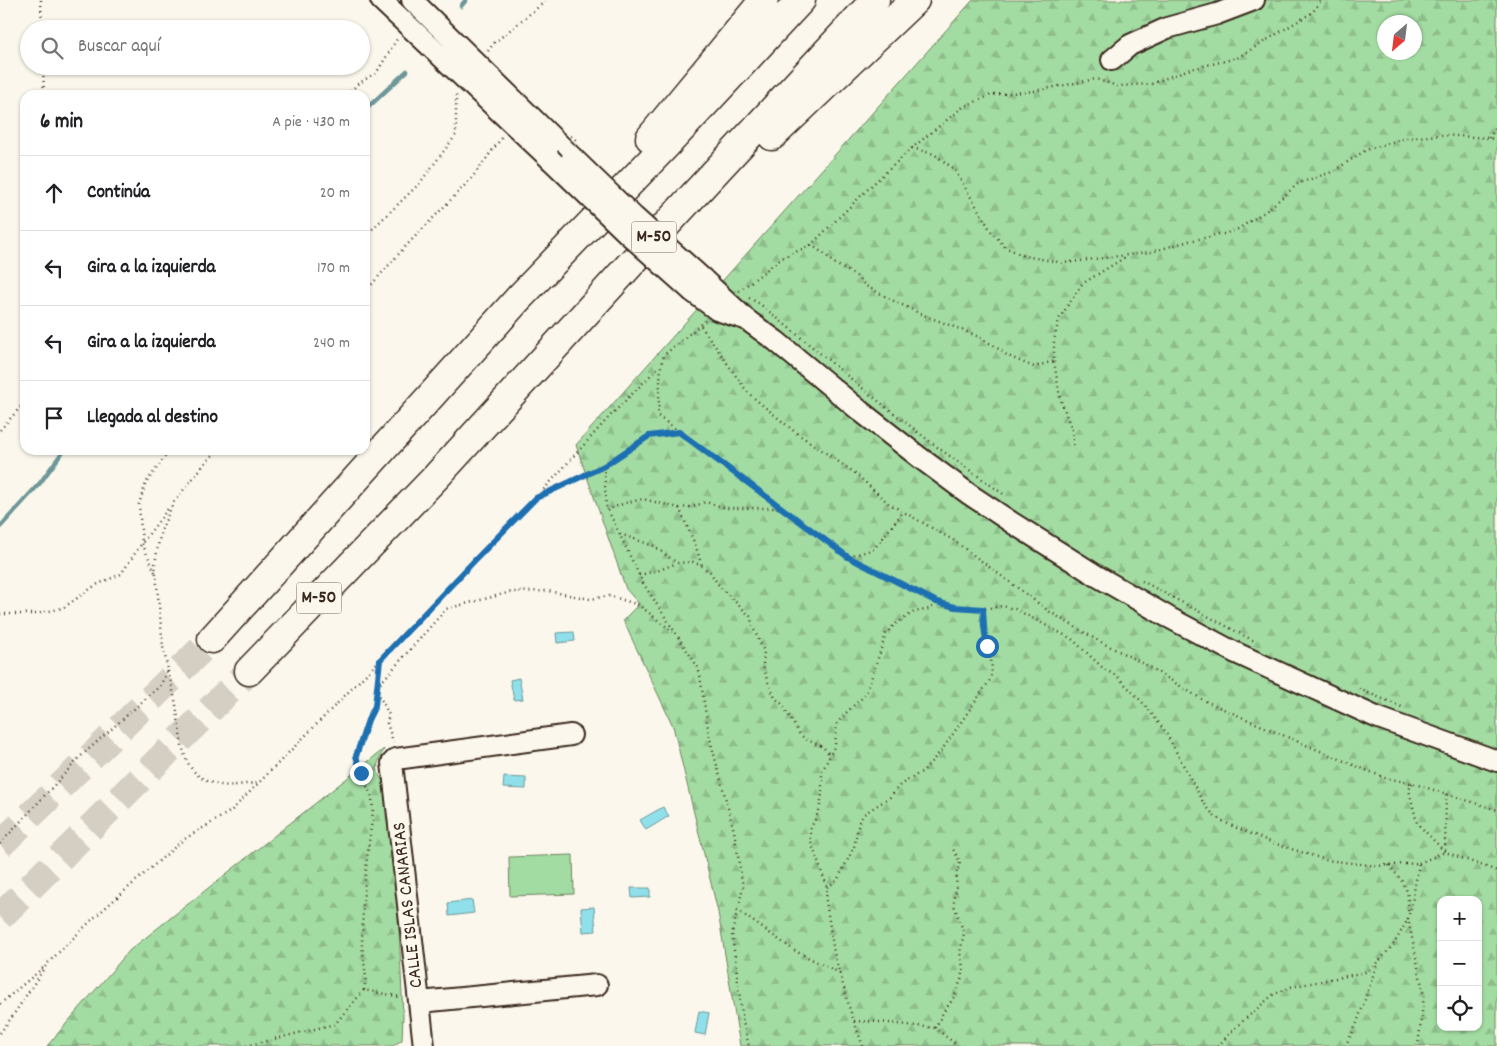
<!DOCTYPE html>
<html lang="es">
<meta charset="utf-8">
<style>
body{margin:0;font-family:Dekko,sans-serif;background:#f2f2f2;color:#202124}
.controls{position:absolute;right:15px;bottom:15px;display:grid;overflow:hidden;border-radius:10px;box-shadow:0 1px 4px #0004}
.controls button{width:45px;height:45px;display:grid;place-items:center;padding:0;border:0;border-bottom:1px solid #e0e0e0;background:#fff;color:#202124;font:25px sans-serif}
.compass{position:absolute;left:1377px;top:15px;width:45px;height:45px;border-radius:50%;background:#fff;box-shadow:0 1px 4px #0004;rotate:208deg}
.stop{position:absolute;width:15px;height:15px;margin:-11px;border:4px solid #1f6fb2;border-radius:50%;background:#fff}
.stop.end{background:#1f6fb2;border-color:#fff;box-shadow:0 1px 5px #0008}
.list{margin:0;padding:0;list-style:none}
h2{display:flex;justify-content:space-between;align-items:center;height:65px;margin:0;padding:0 20px;font-size:21px}
h2 small{font-size:16px;font-weight:400;color:#757577}
.list li{display:grid;grid-template-columns:32px 1fr auto;gap:15px;align-items:center;box-sizing:border-box;height:75px;padding:0 20px;border-top:1px solid #e0e0e0}
.list b{display:block;font-size:19px;white-space:nowrap}
.list em{font-size:16px;font-style:normal;color:#757577}
.icon{flex:none;width:28px;height:28px;fill:none;stroke:currentColor;stroke-width:2;stroke-linecap:round;stroke-linejoin:round}
.map{position:relative;flex:none;width:1497px;height:1046px;overflow:hidden}
.search{position:absolute;background:#fff;box-shadow:0 1px 4px #0004;left:20px;top:20px;width:350px;height:55px;display:flex;align-items:center;gap:12px;box-sizing:border-box;padding:0 18px;border-radius:28px;color:#757577;font-size:19px}
.panel{position:absolute;background:#fff;box-shadow:0 1px 4px #0004;left:20px;top:90px;width:350px;height:365px;border-radius:15px}
.map>svg:first-child{display:block}
</style>
<div class="map">
<svg width="1497" height="1046" viewBox="0 0 1497 1046">
<defs>
<pattern id="forest-firs" width="22" height="20" patternUnits="userSpaceOnUse" patternTransform="scale(1.25)"><rect width="22" height="20" fill="#a3dca2"/><path d="M5 1l3.5 6h-7zM16 11l3.5 6h-7z" fill="#8dbd8b"/></pattern>
</defs>
<rect width="100%" height="100%" fill="#fbf7ec"/>
<filter id="ink" filterUnits="userSpaceOnUse"><feTurbulence type="fractalNoise" baseFrequency=".02" numOctaves="2"/><feDisplacementMap in="SourceGraphic" scale="10" xChannelSelector="R" yChannelSelector="G"/><feConvolveMatrix kernelMatrix="1 2 1 2 8 2 1 2 1" color-interpolation-filters="sRGB"/></filter>
<g filter="url(#ink)">
<!-- forest -->
<path fill="url(#forest-firs)" stroke="#6f8360" fill-rule="evenodd" d="M 973,0 L 1497,0 L 1497,1046 L 740,1046 L 718,912 L 673,726 L 623,620 L 639,604 L 626,589 L 576,445 ZM 1384,22 L 1414,22 L 1414,52 L 1384,52 ZM 1441,900 L 1478,900 L 1478,1027 L 1441,1027 Z
M 384,749 C 376,765 374,771 386,785 L 397,886 L 403,1016 L 402,1040 L 393,1046 L 47,1046 L 130,950 Z"/>
<!-- park -->
<path fill="#a3dca2" stroke="#6f8360" d="M 573,855 L 574,894 L 510,896 L 509,857 Z"/>
<!-- water -->
<path fill="#90e0eb" stroke="#6e9799" d="M 574,632 L 575,641 L 557,643 L 556,633 Z
M 519,678 L 523,699 L 514,700 L 510,680 Z
M 504,777 L 526,778 L 526,789 L 503,788 Z
M 663,807 L 669,816 L 646,830 L 640,820 Z
M 631,888 L 650,888 L 650,897 L 632,898 Z
M 472,900 L 474,913 L 449,916 L 448,903 Z
M 594,907 L 596,931 L 583,932 L 581,908 Z
M 699,1011 L 709,1013 L 705,1035 L 695,1033 Z"/>
<g fill="none" stroke-linecap="round" stroke-linejoin="round">
<!-- stream -->
<path stroke="#6e9799" stroke-width="4.5" d="M 461,6 L 466,0
M 365,110 L 407,71
M 0,527 L 40,483 L 64,450"/>
<!-- highway-tunnel -->
<path stroke="#d5cec3" stroke-width="28" stroke-dasharray="28 14" stroke-linecap="butt" d="M 0,845 L 212,639
M 0,917 L 249,671"/>
<defs>
<path id="minor" d="M 381,0 L 550,159
M 412,0 L 572,157
M 1112,60 L 1130,45 L 1167,28 L 1217,14 L 1254,0
M 703,279 L 747,320 L 776,341 L 859,410 L 919,457 L 969,494 L 1014,524 L 1097,576 L 1168,617 L 1234,652 L 1376,717 L 1497,761
M 693,292 L 717,310 L 742,318
M 420,1002 L 597,985
M 424,1046 L 392,763 L 396,759 L 571,735"/>
<path id="highway" d="M 772,136 L 915,0
M 650,138 L 764,0
M 212,639 L 518,299 L 672,139 L 801,0
M 249,671 L 436,477 L 679,211 L 875,0"/>
</defs>
<!-- minor casing -->
<use href="#minor" stroke="#3b2a1e" stroke-width="24"/>
<!-- highway casing -->
<use href="#highway" stroke="#3b2a1e" stroke-width="31"/>
<!-- path -->
<path stroke="#3b2a1e" stroke-width="2.5" stroke-dasharray="1 4" stroke-linecap="butt" d="M 41,0 L 42,29
M 488,51 L 494,43 L 547,0
M 43,66 L 44,95
M 347,95 L 358,84 L 377,72 L 397,39
M 1489,138 L 1497,126
M 912,148 L 934,154 L 954,169 L 991,231 L 1005,247 L 1024,256 L 1064,263 L 1151,252 L 1189,241 L 1209,237 L 1217,234 L 1224,234 L 1238,229 L 1266,211 L 1299,183 L 1332,172 L 1366,150 L 1405,138 L 1442,135 L 1489,138 L 1497,140
M 365,236 L 419,184 L 456,135 L 456,93
M 811,245 L 826,255 L 832,262 L 856,276 L 866,286 L 894,301 L 921,314 L 975,335 L 993,345 L 1008,356 L 1034,367 L 1054,361
M 739,291 L 782,258 L 811,245 L 871,186 L 912,148 L 963,107 L 991,95 L 1034,91 L 1096,79 L 1117,86 L 1151,84 L 1187,70 L 1237,58 L 1313,12 L 1321,0
M 365,292 L 404,248 L 471,179 L 503,136
M 749,298 L 760,304 L 872,396 L 933,444 L 1006,496
M 705,321 L 664,355 L 661,365 L 658,416 L 848,557 L 937,602 L 955,607 L 983,609 L 1002,606 L 1015,609 L 1072,639 L 1104,669 L 1118,677 L 1144,704 L 1165,731 L 1203,802 L 1215,817 L 1230,825 L 1273,843 L 1326,860 L 1377,866 L 1419,863 L 1411,908 L 1407,921 L 1394,944 L 1380,960 L 1366,972 L 1291,987 L 1274,994 L 1237,1026 L 1218,1046
M 701,326 L 748,393 L 795,432 L 855,473 L 888,503 L 953,540 L 1050,612 L 1097,640 L 1146,665 L 1203,700 L 1294,740 L 1385,778 L 1412,783 L 1497,810
M 0,430 L 25,402
M 679,432 L 649,436 L 604,465 L 606,506 L 643,583 L 699,669 L 709,735 L 734,831 L 743,887 L 732,934 L 743,1022 L 749,1046
M 1074,450 L 1072,430 L 1060,398 L 1054,361 L 1054,341 L 1059,319 L 1082,284 L 1127,256
M 537,497 L 610,416 L 660,366
M 679,508 L 695,544 L 702,566
M 607,510 L 625,503 L 643,499 L 679,508 L 692,507 L 706,502 L 726,508 L 781,508
M 620,534 L 654,546 L 677,563 L 693,562 L 702,566 L 710,572 L 720,587 L 750,616 L 754,630 L 764,651 L 763,665 L 767,680 L 775,698 L 782,704 L 799,733 L 805,739 L 823,747 L 830,755
M 849,557 L 874,549 L 903,512
M 155,572 L 142,543 L 139,504 L 146,483 L 170,450
M 639,575 L 657,571 L 677,563
M 1142,581 L 1256,642
M 0,614 L 36,614 L 63,608 L 96,585 L 121,574 L 142,543 L 170,506
M 380,662 L 377,687 L 446,609 L 511,592 L 548,591 L 590,599 L 610,596 L 639,605 L 673,632
M 168,671 C 171,683 174,694 176,705 C 182,738 178,778 221,785 C 230,787 249,783 259,783
M 1359,689 L 1404,708
M 377,691 L 389,715 L 387,723 L 393,742
M 1412,783 L 1409,790 L 1417,823 L 1445,852 L 1497,871
M 0,844 L 81,756 L 160,686 L 168,670 L 163,647 L 155,564 L 158,546 L 161,531 L 173,503 L 207,461 L 218,450
M 1419,863 L 1445,852 L 1446,794
M 1389,865 C 1405,885 1409,886 1408,912
M 827,887 L 837,881 L 854,847 L 859,822 L 864,814 L 890,797 L 900,785 L 923,771 L 942,750 L 990,680 C 994,663 990,661 987,645 C 984,633 984,621 983,609
M 737,910 L 795,951 L 840,973
M 1408,918 L 1424,996 L 1418,1046
M 364,990 L 366,978 L 362,945 L 363,903 L 367,858 L 373,811 L 372,797 L 361,773 L 356,757 L 368,720 L 375,706 L 377,691
M 0,1004 L 44,967
M 854,1021 L 880,1022 L 935,1028 L 958,1046
M 935,1028 L 944,1011 L 953,999 L 961,980 L 963,967 L 960,953 L 964,933 L 954,905 L 954,897 L 956,891 L 957,869 L 959,868 L 960,862 L 953,849
M 0,1033 L 12,1017 L 47,964 L 97,915 L 183,840 L 231,811 L 380,660 L 476,559 L 536,498 L 604,465
M 246,1046 L 335,1024 L 364,990 L 401,997
M 863,1046 L 850,1010 L 834,953 L 826,901 L 827,887 L 811,842 L 810,830 L 819,811 L 822,795 L 822,772 L 835,745 L 837,723 L 849,710 L 866,694 L 886,634 L 894,625 L 914,612 L 930,609 L 937,602
M 1345,1046 L 1356,1026 L 1377,964"/>
<!-- minor -->
<use href="#minor" stroke="#fbf7ec" stroke-width="20"/>
<!-- highway -->
<use href="#highway" stroke="#fbf7ec" stroke-width="28"/>
<defs>
<path id="minor-bridge" d="M 572,157 L 634,217 L 703,279
M 550,159 L 628,234 L 693,292"/>
</defs>
<!-- minor-bridge casing -->
<use href="#minor-bridge" stroke="#3b2a1e" stroke-width="24" stroke-linecap="butt"/>
<!-- path-bridge -->
<path stroke="#3b2a1e" stroke-width="2.5" stroke-dasharray="1 4" stroke-linecap="butt" d="M 571,136 L 576,140"/>
<!-- minor-bridge -->
<use href="#minor-bridge" stroke="#fbf7ec" stroke-width="20"/>
</g>
</g>
<g fill="none" stroke-linecap="round" stroke-linejoin="round" filter="url(#ink)">
<!-- route -->
<path stroke="#1f6fb2" stroke-width="6" d="M 361,773 L 356,756 L 368,720 L 375,706 L 380,660 L 476,559 L 536,498 L 604,466 L 649,436 L 679,432 L 848,557 L 937,602 L 955,607 L 983,609 L 984,627 L 987,646"/>
</g>
<g text-anchor="middle" dominant-baseline="central" stroke-width="4.5" stroke-linejoin="round" paint-order="stroke">
<!-- shield labels -->
<g fill="#fbf7ec" stroke="#75685c" stroke-width="1">
<rect x="631.5" y="221.5" width="45" height="31" rx="4"/>
<rect x="296.5" y="582.5" width="45" height="31" rx="4"/>
</g>
<g font-size="18" font-weight="bold" fill="#3b2a1e">
<text x="654" y="237">M-50</text>
<text x="319" y="598">M-50</text>
</g>
<!-- street labels -->
<g font-size="19" fill="#3b2a1e" stroke="#fbf7ec">
<text transform="translate(409 905) rotate(-96)">CALLE ISLAS CANARIAS</text>
</g>
</g>
</svg>
<div class="controls">
<button>+</button>
<button>−</button>
<button><svg class="icon" aria-label="locate" viewBox="0 0 24 24"><circle cx="12" cy="12" r="6"/><path d="M12 2v4M12 18v4M2 12h4M18 12h4"/></svg></button>
</div>
<svg class="compass" viewBox="-18 -18 36 36"><path d="M0-13l5 13h-10z" fill="#e53935"/><path d="M0 13l5-13h-10z" fill="#757577"/></svg>
<div class="stop" style="left:987px;top:646px"></div>
<div class="stop end" style="left:361px;top:773px"></div>
<div class="search"><svg class="icon" aria-label="search" viewBox="0 0 24 24"><circle cx="10" cy="10" r="6"/><path d="M15 15l6 6"/></svg>Buscar aquí</div>
<section class="panel">
<h2>6 min<small>A pie · 430 m</small></h2>
<ul class="list">
<li><svg class="icon" aria-label="ahead" viewBox="0 0 24 24"><path d="M12 20V5M6 11l6-6 6 6"/></svg><div><b>Continúa</b></div><em>20 m</em></li>
<li><svg class="icon" aria-label="left" viewBox="0 0 24 24"><path d="M17 20v-9H6M10 6l-5 5 5 5"/></svg><div><b>Gira a la izquierda</b></div><em>170 m</em></li>
<li><svg class="icon" aria-label="left" viewBox="0 0 24 24"><path d="M17 20v-9H6M10 6l-5 5 5 5"/></svg><div><b>Gira a la izquierda</b></div><em>240 m</em></li>
<li><svg class="icon" aria-label="arrive" viewBox="0 0 24 24"><path d="M6 21V4h12l-3 4 3 4H6"/></svg><div><b>Llegada al destino</b></div></li>
</ul>
</section>
</div>
